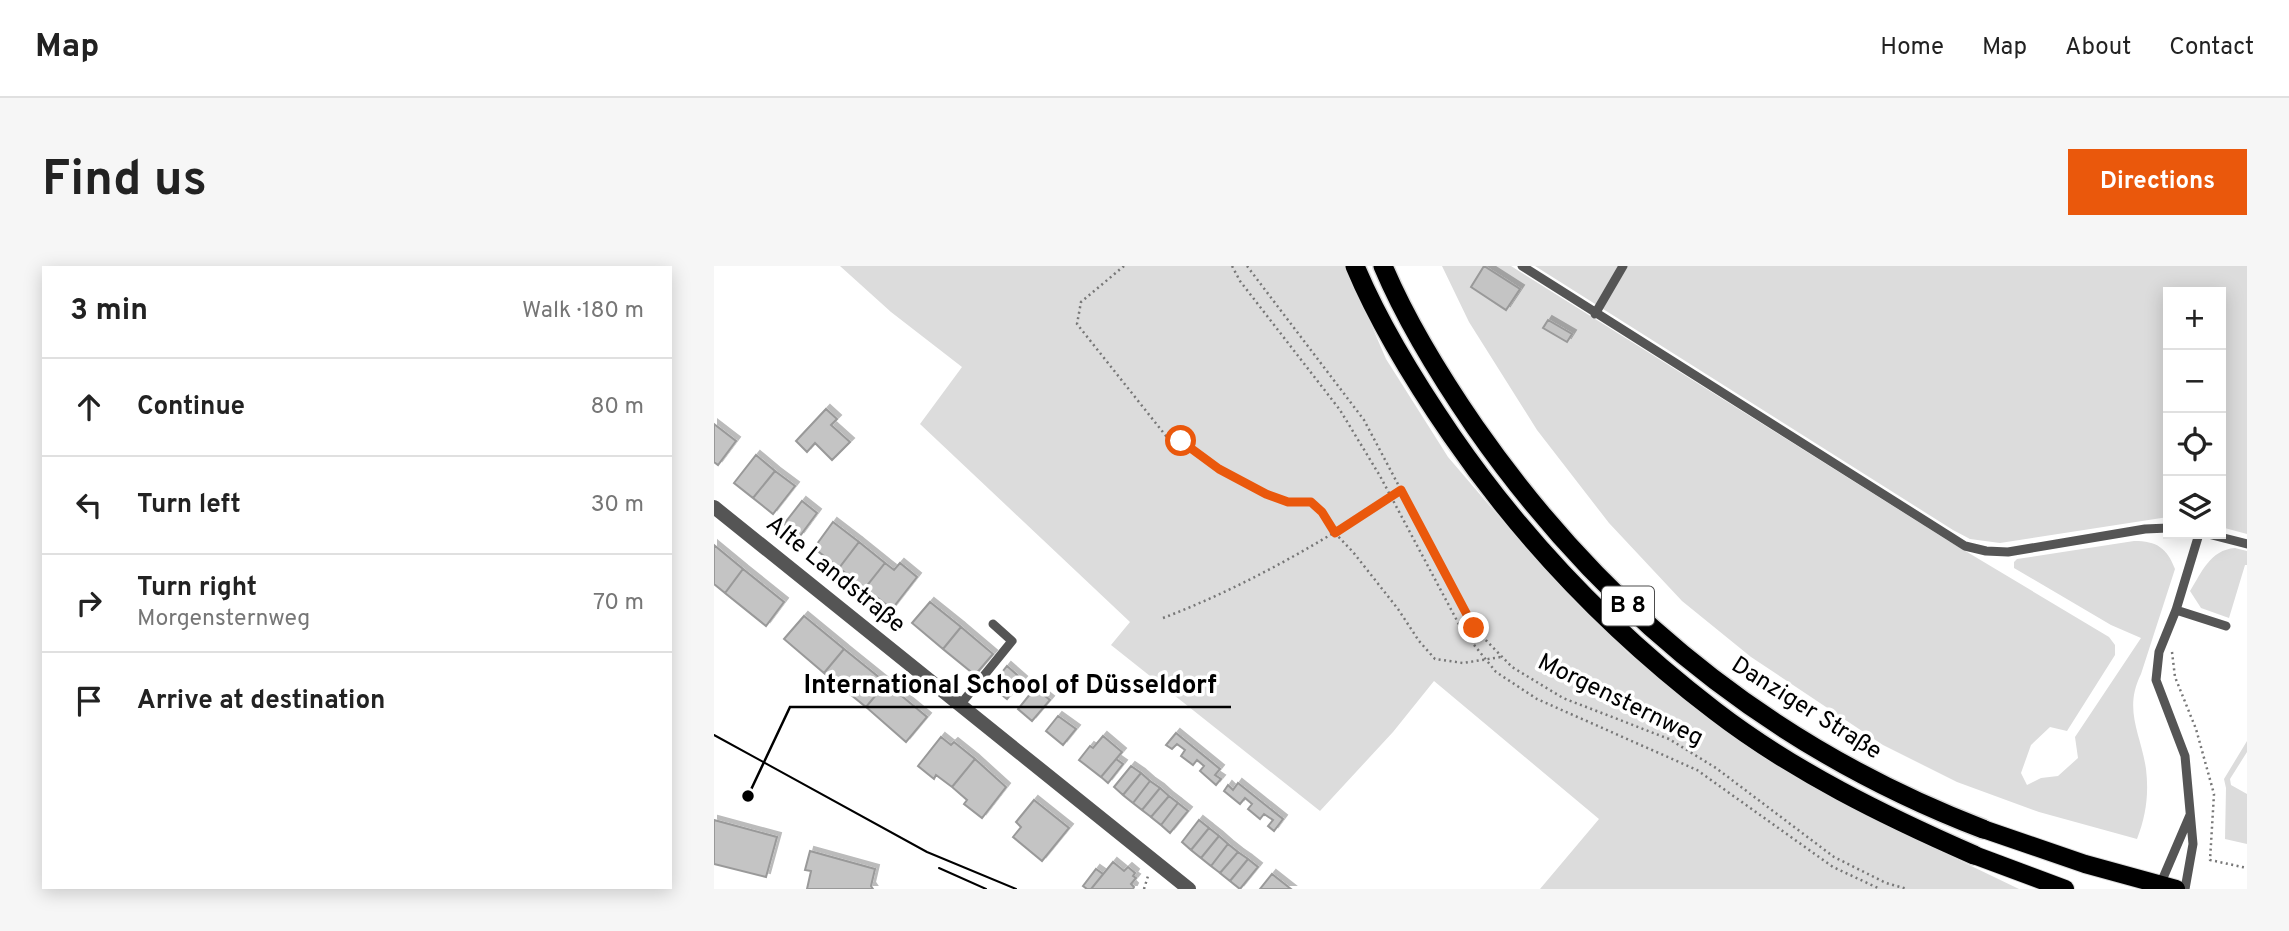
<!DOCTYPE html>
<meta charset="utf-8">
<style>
body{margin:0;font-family:Overpass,sans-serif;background:#f6f6f6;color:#222}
.controls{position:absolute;right:21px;top:21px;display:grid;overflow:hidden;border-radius:0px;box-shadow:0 4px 18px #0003}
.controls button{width:63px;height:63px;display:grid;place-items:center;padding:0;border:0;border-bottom:2px solid #e0e0e0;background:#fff;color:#222;font:35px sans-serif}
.stop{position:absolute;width:21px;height:21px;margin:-16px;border:5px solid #ea580c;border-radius:50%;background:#fff}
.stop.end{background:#ea580c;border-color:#fff;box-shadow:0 2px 7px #0008}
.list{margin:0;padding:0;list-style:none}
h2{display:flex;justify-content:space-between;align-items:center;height:91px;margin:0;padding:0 28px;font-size:30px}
h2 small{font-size:23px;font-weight:400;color:#767676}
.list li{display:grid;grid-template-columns:46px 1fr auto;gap:21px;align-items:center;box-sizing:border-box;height:98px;padding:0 28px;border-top:2px solid #e0e0e0}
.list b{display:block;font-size:26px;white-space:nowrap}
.list p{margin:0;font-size:23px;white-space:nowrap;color:#767676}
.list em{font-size:23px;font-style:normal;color:#767676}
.icon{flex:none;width:38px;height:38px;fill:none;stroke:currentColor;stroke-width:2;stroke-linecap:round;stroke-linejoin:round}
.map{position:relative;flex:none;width:1533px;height:623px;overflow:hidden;border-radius:0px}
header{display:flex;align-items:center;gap:42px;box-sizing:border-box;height:98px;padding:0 35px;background:#fff;border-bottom:2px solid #e0e0e0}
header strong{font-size:33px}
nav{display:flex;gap:38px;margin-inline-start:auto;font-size:24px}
.intro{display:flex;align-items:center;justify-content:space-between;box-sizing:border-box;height:168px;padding:0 42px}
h1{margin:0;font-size:49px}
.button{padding:18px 32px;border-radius:0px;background:#ea580c;color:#fff;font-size:24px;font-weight:700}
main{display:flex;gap:42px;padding:0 42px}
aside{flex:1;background:#fff;border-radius:0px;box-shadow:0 4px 18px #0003}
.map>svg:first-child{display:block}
</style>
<header>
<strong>Map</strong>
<nav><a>Home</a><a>Map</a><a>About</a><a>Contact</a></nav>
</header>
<div class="intro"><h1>Find us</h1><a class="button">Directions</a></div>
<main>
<aside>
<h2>3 min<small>Walk · 180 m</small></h2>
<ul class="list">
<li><svg class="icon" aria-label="ahead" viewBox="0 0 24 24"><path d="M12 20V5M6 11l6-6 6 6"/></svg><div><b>Continue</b></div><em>80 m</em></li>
<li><svg class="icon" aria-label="left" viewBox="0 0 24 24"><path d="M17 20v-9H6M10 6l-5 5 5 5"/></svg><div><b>Turn left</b></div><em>30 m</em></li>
<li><svg class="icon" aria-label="right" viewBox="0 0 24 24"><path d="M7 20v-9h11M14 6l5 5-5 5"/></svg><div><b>Turn right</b><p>Morgensternweg</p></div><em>70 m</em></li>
<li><svg class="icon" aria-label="arrive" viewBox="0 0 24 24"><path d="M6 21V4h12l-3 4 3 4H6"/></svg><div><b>Arrive at destination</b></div></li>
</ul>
</aside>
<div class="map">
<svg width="1533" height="623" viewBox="0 0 1533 623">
<defs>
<filter id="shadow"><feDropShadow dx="4" dy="-4" stdDeviation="0" flood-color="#0004"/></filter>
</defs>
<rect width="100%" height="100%" fill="#fff"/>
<!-- green -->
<path fill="#dcdcdc" d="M 126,0 L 632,0 L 672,93 L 734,191 L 816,287 L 914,387 L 997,455 L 1043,487 L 1143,545 L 1305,623 L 826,623 L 885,553 L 720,415 L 679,466 L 606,545 L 397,379 L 416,356 L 206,158 L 248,101 L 177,46 Z
M 728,0 L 797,0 L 1233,274 L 1395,371 L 1401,379 L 1401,389 L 1353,465 L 1336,461 L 1317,479 L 1307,507 L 1313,519 L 1327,512 L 1344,510 L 1364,492 L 1361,471 L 1427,372 L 1397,359 L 1300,302 L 1300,296 L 1303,293 L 1420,275 C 1443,275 1453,282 1461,303 L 1427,408 C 1409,444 1427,468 1432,503 C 1435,528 1432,550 1423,573 L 1325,546 L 1243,516 L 1169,479 L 1037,391 L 968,335 L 895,257 L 823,164 L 755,56 Z
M 821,0 L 1533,0 L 1533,268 L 1507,261 L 1507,26 L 1454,26 L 1454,251 L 1286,277 L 1256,273 L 1239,264 Z
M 1521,282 L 1533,285 L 1533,299 L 1531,299 L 1515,352 L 1487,342 L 1476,325 C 1488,306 1496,284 1521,282 Z
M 1533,475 L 1533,486 L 1516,513 L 1517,519 L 1533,528 L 1533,578 L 1511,573 L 1512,522 L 1510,513 Z"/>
<!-- building -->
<path fill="#c4c4c4" stroke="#999" stroke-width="2" filter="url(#shadow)" d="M 770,0 L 806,23 L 792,44 L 757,21 Z
M 834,54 L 858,68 L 853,76 L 829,62 Z
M 112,143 L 123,153 L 117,159 L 136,176 L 118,194 L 101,177 L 93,186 L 82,175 Z
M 0,158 L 22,175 L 4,199 L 0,196 Z
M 42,189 L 61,205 L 39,232 L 20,217 Z
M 61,205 L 81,220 L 59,248 L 39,232 Z
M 88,235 L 103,247 L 86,270 L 70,258 Z
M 119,256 L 145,276 L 125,302 L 100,282 Z
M 145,276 L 171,297 L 151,322 L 125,302 Z
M 0,279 L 29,303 L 11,327 L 0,318 Z
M 171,297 L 180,304 L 186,297 L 203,311 L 178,343 L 151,322 Z
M 29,303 L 70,336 L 52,360 L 11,327 Z
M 216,336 L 247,361 L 229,383 L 198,357 Z
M 90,350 L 130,383 L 110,407 L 70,373 Z
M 247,361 L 279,388 L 261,409 L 229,383 Z
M 130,383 L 172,417 L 152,441 L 110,407 Z
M 293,400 L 309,414 L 293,433 L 277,420 Z
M 172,417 L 213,451 L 192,476 L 152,441 Z
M 321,422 L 336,434 L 318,455 L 304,443 Z
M 344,450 L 362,463 L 349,479 L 332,465 Z
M 462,467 L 506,503 L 501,509 L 507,513 L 502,519 L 486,505 L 490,500 L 483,494 L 479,499 L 467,490 L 471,484 L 463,478 L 458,483 L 452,479 Z
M 389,470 L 408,486 L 387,511 L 365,494 L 376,480 L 379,482 Z
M 227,471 L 237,479 L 240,476 L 261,493 L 238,521 L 222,509 L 220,513 L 204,500 Z
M 261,493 L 292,521 L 268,552 L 250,538 L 253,534 L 238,521 Z
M 402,493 L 409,498 L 394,517 L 387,511 Z
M 417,500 L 427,507 L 409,529 L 400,521 Z
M 427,507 L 436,515 L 419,537 L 409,529 Z
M 436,515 L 446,522 L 428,544 L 419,537 Z
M 524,517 L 569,553 L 560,565 L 554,560 L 559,554 L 550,548 L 546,553 L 534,543 L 538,538 L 531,532 L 526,538 L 510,525 L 514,519 L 519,524 Z
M 446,522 L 455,530 L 437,551 L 428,544 Z
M 455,530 L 464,537 L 447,559 L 437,551 Z
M 320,534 L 355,562 L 328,595 L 299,571 L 307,561 L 302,556 Z
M 464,537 L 474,545 L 456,567 L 447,559 Z
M 0,554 L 63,571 L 52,611 L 0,598 Z
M 485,554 L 495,562 L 477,584 L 468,576 Z
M 495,562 L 505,570 L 487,592 L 477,584 Z
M 505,570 L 514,578 L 497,600 L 487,592 Z
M 514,578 L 524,586 L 506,607 L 497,600 Z
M 96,585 L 161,603 L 157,620 L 159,623 L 93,623 L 97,605 L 91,604 Z
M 524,586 L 534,593 L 516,615 L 506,607 Z
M 534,593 L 544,601 L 526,623 L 516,615 Z
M 399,596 L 410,605 L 414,601 L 421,607 L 419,610 L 422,612 L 417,618 L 420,621 L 419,623 L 377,623 Z
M 382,603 L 389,608 L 377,623 L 373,623 L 369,620 Z
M 558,608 L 577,623 L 546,623 Z"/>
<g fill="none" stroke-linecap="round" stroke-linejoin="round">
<defs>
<path id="primary" d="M 1269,563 L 1371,598 L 1462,623
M 1260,589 L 1351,623"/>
<path id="trunk" d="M 641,0 C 666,60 701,116 738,170 C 811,276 899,367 1001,445 C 1079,505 1171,550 1260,589
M 669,0 C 693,57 726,110 761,161 C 890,346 1058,482 1269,563"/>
</defs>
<!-- primary casing -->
<use href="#primary" stroke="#dbdbdb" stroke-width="20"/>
<!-- trunk casing -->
<use href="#trunk" stroke="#dbdbdb" stroke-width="22"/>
<!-- path -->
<path stroke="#777" stroke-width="2.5" stroke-dasharray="2 3.5" stroke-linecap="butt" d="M 410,0 L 367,36 L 363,58 L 452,170 L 467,175 L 505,203 L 552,228 L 574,236 L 597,236 L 608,246 L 621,267 L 639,286 L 684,343 L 705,375 L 721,393 L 749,397 L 787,391
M 518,0 L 526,15 L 626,144 L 666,210 L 748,364 L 782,406 L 823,433 L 983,504 L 1119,601 L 1166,623
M 533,0 L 650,154 L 760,362 L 798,401 L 849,432 L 955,473 L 1002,502 L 1120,591 L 1172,617 L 1193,623
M 449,352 C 533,320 612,274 687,224
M 1458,386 L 1461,411 L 1482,463 L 1500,528 L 1496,594 L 1533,602
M 430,623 L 434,610"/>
<!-- service -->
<path stroke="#555" stroke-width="9" d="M 808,0 L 1251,280 L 1272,285 L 1294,286 L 1431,263 L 1454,262
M 881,48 L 909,0
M 1494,268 L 1533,278
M 1462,344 L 1512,360
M 246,439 L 298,375 L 279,358
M 1446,619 L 1476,549
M 1471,623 L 1479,578 L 1471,490 L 1442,414 L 1445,386 L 1462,344 L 1485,268"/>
<!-- minor -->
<path stroke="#555" stroke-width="14" d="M 0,241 L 475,623"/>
<!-- primary -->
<use href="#primary" stroke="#000" stroke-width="18"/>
<!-- trunk -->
<use href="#trunk" stroke="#000" stroke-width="19"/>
<!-- tram -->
<path stroke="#000" stroke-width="2" d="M 0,469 L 213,586 L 302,623
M 225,602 L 272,623"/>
</g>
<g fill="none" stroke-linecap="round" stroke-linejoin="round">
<!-- route -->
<path stroke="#ea580c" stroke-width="9" d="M 467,175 L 505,203 L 552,228 L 574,236 L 597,236 L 608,246 L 621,267 L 687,224 L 760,362"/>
</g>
<g text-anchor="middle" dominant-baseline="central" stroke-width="7" stroke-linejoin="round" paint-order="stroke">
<!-- shield labels -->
<rect fill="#fff" stroke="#4c4c4c" stroke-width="2" x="888" y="320.5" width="52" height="39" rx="5"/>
<g font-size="23" font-weight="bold" fill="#000">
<text x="914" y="340">B 8</text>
</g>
<!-- street labels -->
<g font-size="24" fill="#000" stroke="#fff">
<text transform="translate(121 309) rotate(39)">Alte Landstraße</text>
<text transform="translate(906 435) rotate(26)">Morgensternweg</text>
<text transform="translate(1092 443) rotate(32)">Danziger Straße</text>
</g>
</g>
<!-- callouts -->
<path fill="none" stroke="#000" stroke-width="2.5" d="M34 530L76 441H517"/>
<circle fill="#000" stroke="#fff" stroke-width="2.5" cx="34" cy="530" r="7"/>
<g font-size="26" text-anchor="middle" font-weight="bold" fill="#000" stroke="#fff" stroke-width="7" stroke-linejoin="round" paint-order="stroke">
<text x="296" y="427">International School of Düsseldorf</text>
</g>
</svg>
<div class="controls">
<button>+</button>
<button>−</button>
<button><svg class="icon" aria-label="locate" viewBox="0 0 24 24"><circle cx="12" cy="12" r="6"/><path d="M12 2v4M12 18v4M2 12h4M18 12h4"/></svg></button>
<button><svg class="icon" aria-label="layers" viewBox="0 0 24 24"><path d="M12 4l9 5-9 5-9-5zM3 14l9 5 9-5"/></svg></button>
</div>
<div class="stop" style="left:467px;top:175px"></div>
<div class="stop end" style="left:760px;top:362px"></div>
</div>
</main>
